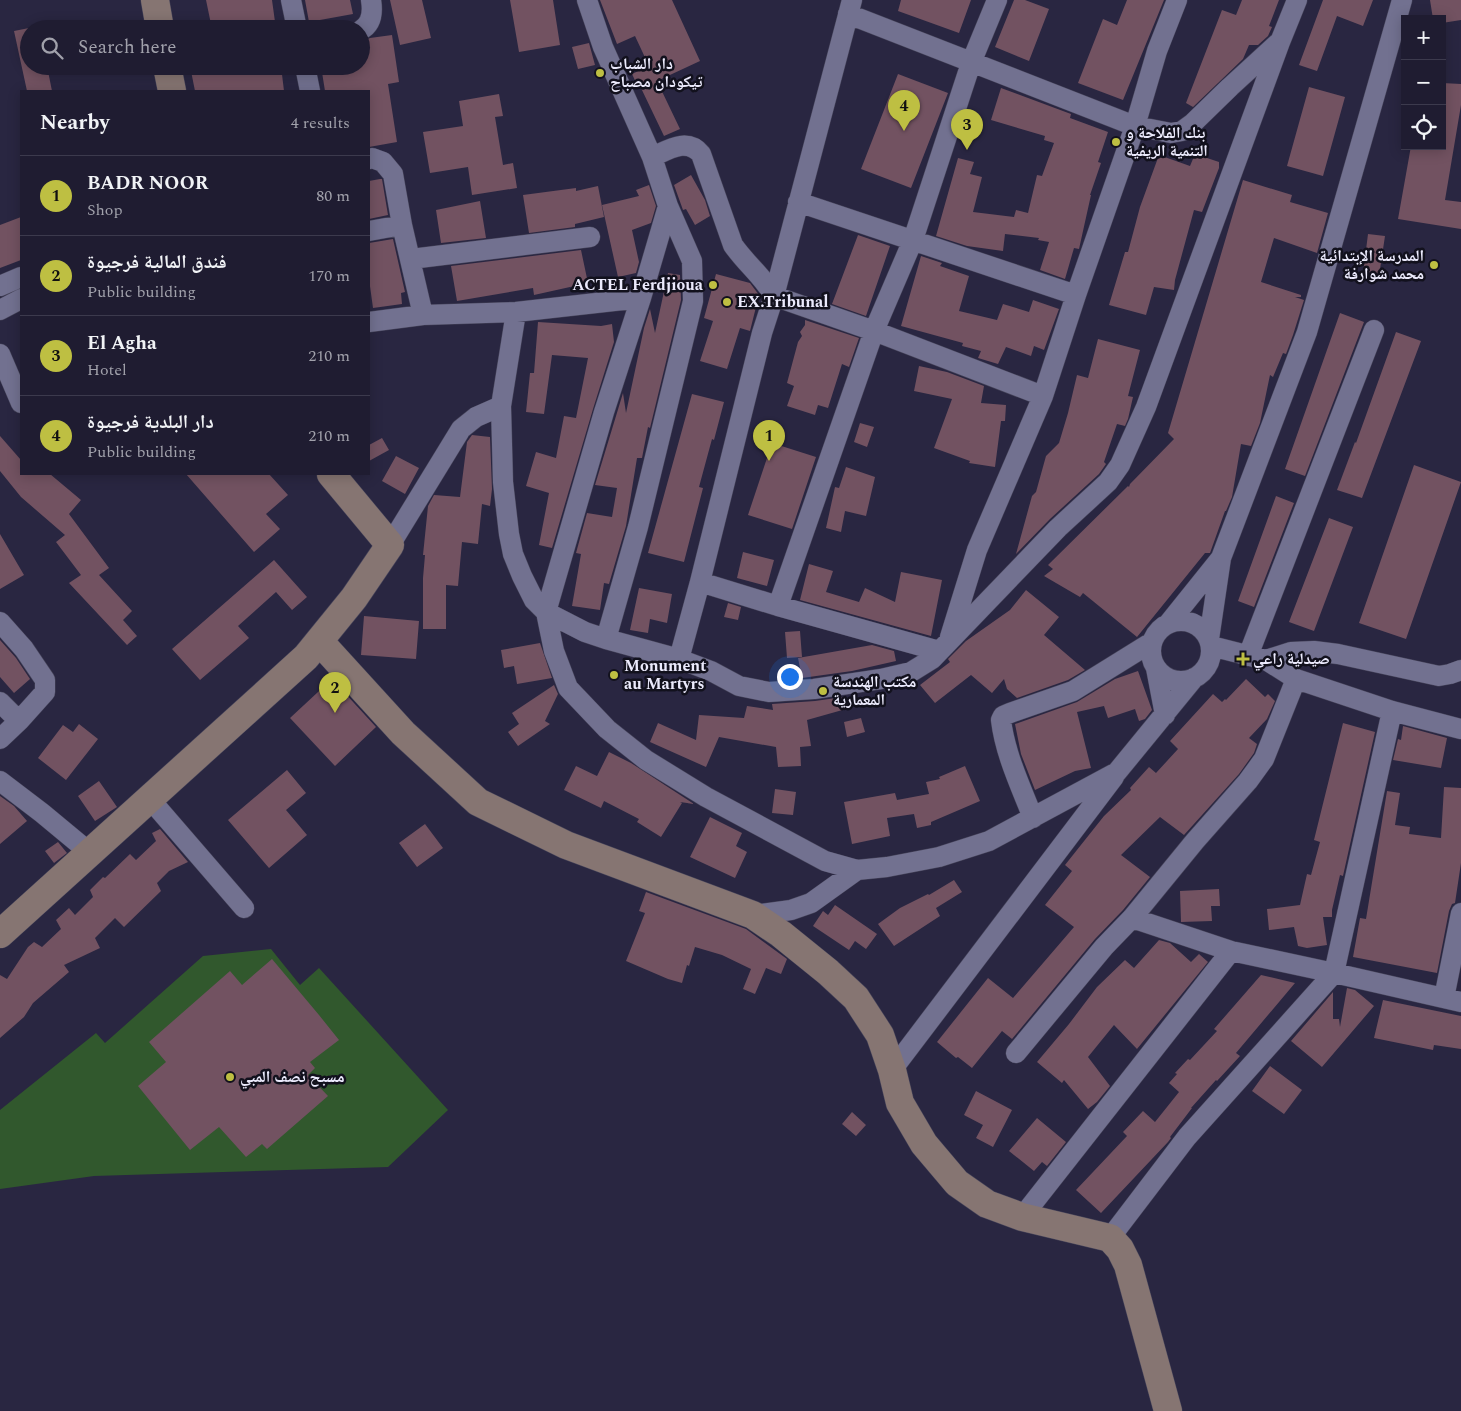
<!DOCTYPE html>
<meta charset="utf-8">
<style>
body{margin:0;font-family:Spectral,"Noto Naskh Arabic",serif;background:#272539;color:#f1f3f6}
.controls{position:absolute;right:15px;top:15px;display:grid;overflow:hidden;border-radius:0px;box-shadow:0 2px 12px #0003}
.controls button{width:45px;height:45px;display:grid;place-items:center;padding:0;border:0;border-bottom:1px solid #3c3a4d;background:#1f1c31;color:#f1f3f6;font:25px sans-serif}
.you{position:absolute;left:789px;top:676px;width:18px;height:18px;margin:-12px;border:4px solid #fff;border-radius:50%;background:#1a73e8;box-shadow:0 0 0 8px #1a73e833}
.badge{display:grid;place-items:center;width:32px;height:32px;border-radius:50%;background:#bebf42;color:#111;font-size:16px;font-weight:700}
.pin{position:absolute;translate:-50% -41px;filter:drop-shadow(0 1px 2px #0008)}
.pin::after{content:'';position:absolute;top:26px;width:18px;height:15px;background:inherit;clip-path:polygon(0 0,100% 0,50% 100%)}
.list{margin:0;padding:0;list-style:none}
h2{display:flex;justify-content:space-between;align-items:center;height:65px;margin:0;padding:0 20px;font-size:21px}
h2 small{font-size:16px;font-weight:400;color:#a1a1ab}
.list li{display:grid;grid-template-columns:32px 1fr auto;gap:15px;align-items:center;box-sizing:border-box;height:80px;padding:0 20px;border-top:1px solid #3c3a4d}
.list b{display:block;font-size:19px;white-space:nowrap}
.list p{margin:0;font-size:16px;white-space:nowrap;color:#a1a1ab}
.list em{font-size:16px;font-style:normal;color:#a1a1ab}
.icon{flex:none;width:28px;height:28px;fill:none;stroke:currentColor;stroke-width:2;stroke-linecap:round;stroke-linejoin:round}
.map{position:relative;flex:none;width:1461px;height:1411px;overflow:hidden}
.search{position:absolute;background:#1f1c31;box-shadow:0 2px 12px #0003;left:20px;top:20px;width:350px;height:55px;display:flex;align-items:center;gap:12px;box-sizing:border-box;padding:0 18px;border-radius:28px;color:#a1a1ab;font-size:19px}
.panel{position:absolute;background:#1f1c31;box-shadow:0 2px 12px #0003;left:20px;top:90px;width:350px;height:385px;border-radius:0px}
.map>svg:first-child{display:block}
</style>
<div class="map">
<svg width="1461" height="1411" viewBox="0 0 1461 1411">
<rect width="100%" height="100%" fill="#292641"/>
<!-- green -->
<path fill="#31582d" d="M 271,949 L 300,985 L 319,968 L 448,1110 L 388,1167 L 94,1176 L 0,1189 L 0,1110 L 96,1033 L 105,1043 L 203,956 Z"/>
<!-- building -->
<path fill="#725261" d="M 206,0 L 272,0 L 276,29 L 212,29 Z
M 305,0 L 350,0 L 353,14 L 309,22 Z
M 390,0 L 422,0 L 431,38 L 400,45 Z
M 510,0 L 553,0 L 560,45 L 519,52 Z
M 600,0 L 672,0 L 700,61 L 657,81 L 680,129 L 664,136 L 641,88 L 639,89 L 632,74 L 649,66 L 635,36 L 617,44 Z
M 901,0 L 971,0 L 959,33 L 898,11 Z
M 1014,0 L 1025,0 L 1049,9 L 1029,61 L 995,47 Z
M 1127,0 L 1164,0 L 1123,100 L 1078,83 L 1103,19 L 1117,25 Z
M 1242,0 L 1279,0 L 1269,26 L 1272,27 L 1268,36 L 1258,45 L 1249,45 L 1243,59 L 1193,107 L 1186,103 L 1222,10 L 1236,15 Z
M 1323,0 L 1373,0 L 1363,26 L 1337,16 L 1317,71 L 1299,65 Z
M 1430,0 L 1461,0 L 1461,20 L 1442,23 L 1442,19 L 1433,19 Z
M 29,28 L 29,66 L 47,66 L 52,91 L 27,91 L 14,31 Z
M 392,35 L 399,82 L 388,84 L 397,142 L 369,147 L 369,91 L 325,91 L 321,66 L 361,66 L 361,42 L 370,38 Z
M 589,43 L 595,65 L 578,69 L 572,47 Z
M 190,66 L 281,66 L 284,91 L 195,91 Z
M 898,74 L 948,93 L 911,188 L 861,169 Z
M 1442,83 L 1461,84 L 1461,105 L 1445,200 L 1461,202 L 1461,229 L 1398,219 L 1411,146 L 1442,146 Z
M 1309,87 L 1345,97 L 1323,176 L 1287,166 Z
M 1001,88 L 1071,114 L 1070,118 L 1108,132 L 1098,162 L 1101,163 L 1090,195 L 1091,195 L 1079,249 L 1074,248 L 1065,279 L 1040,270 L 1049,242 L 1038,240 L 1039,238 L 1005,234 L 1003,251 L 967,246 L 936,236 L 958,158 L 974,162 L 970,174 L 982,177 L 973,212 L 1014,217 L 1016,210 L 1028,213 L 1037,175 L 1042,176 L 1054,143 L 1044,140 L 1045,136 L 991,120 Z
M 499,94 L 503,116 L 495,117 L 503,165 L 513,163 L 517,188 L 472,195 L 468,167 L 430,173 L 423,132 L 463,126 L 459,101 Z
M 1195,154 L 1219,162 L 1219,168 L 1202,212 L 1194,210 L 1175,280 L 1174,290 L 1154,287 L 1146,315 L 1109,305 L 1125,252 L 1128,252 L 1140,207 L 1159,155 L 1190,166 Z
M 691,175 L 705,200 L 710,216 L 695,225 L 686,209 L 683,210 L 674,185 Z
M 380,179 L 382,179 L 388,215 L 369,219 L 369,181 Z
M 1243,180 L 1292,195 L 1290,202 L 1328,213 L 1317,253 L 1274,238 L 1261,282 L 1301,295 L 1301,297 L 1295,297 L 1304,300 L 1293,335 L 1286,354 L 1283,353 L 1273,377 L 1270,375 L 1260,423 L 1251,446 L 1241,444 L 1232,497 L 1226,511 L 1225,511 L 1210,553 L 1205,553 L 1137,637 L 1083,593 L 1080,597 L 1044,576 L 1053,569 L 1048,565 L 1128,486 L 1129,487 L 1130,484 L 1174,439 L 1168,433 Z
M 649,185 L 656,206 L 651,223 L 632,230 L 639,262 L 636,273 L 618,277 L 602,205 L 639,196 L 636,190 Z
M 598,186 L 604,217 L 575,224 L 575,227 L 529,233 L 523,195 L 576,188 L 576,191 Z
M 480,201 L 486,238 L 441,243 L 436,210 Z
M 21,217 L 21,260 L 0,268 L 0,225 Z
M 1368,234 L 1385,236 L 1379,276 L 1363,274 Z
M 858,235 L 890,246 L 866,316 L 832,304 Z
M 393,239 L 405,292 L 401,293 L 402,304 L 373,308 L 369,279 L 369,243 Z
M 581,250 L 588,283 L 534,295 L 533,288 L 457,301 L 451,266 Z
M 921,256 L 942,263 L 940,266 L 969,276 L 959,311 L 997,320 L 1003,304 L 1029,312 L 1033,300 L 1059,309 L 1044,350 L 1034,346 L 1031,356 L 1006,347 L 998,364 L 978,358 L 981,351 L 962,346 L 963,343 L 901,326 Z
M 668,273 L 680,275 L 681,300 L 650,428 L 648,427 L 642,458 L 637,458 L 626,526 L 609,584 L 604,583 L 600,610 L 572,606 L 581,554 L 576,553 L 587,513 L 612,517 L 617,488 L 595,485 L 623,393 L 626,413 L 644,328 L 650,309 L 655,333 Z
M 716,274 L 750,283 L 759,295 L 750,331 L 740,328 L 727,369 L 700,361 L 713,321 L 704,318 Z
M 1340,313 L 1364,322 L 1305,476 L 1285,469 Z
M 805,320 L 859,338 L 849,367 L 842,364 L 828,408 L 818,405 L 815,415 L 787,406 L 794,386 L 787,383 L 798,342 L 802,336 L 800,332 L 805,325 Z
M 538,322 L 601,326 L 612,324 L 614,342 L 593,409 L 552,548 L 539,545 L 549,493 L 526,486 L 536,452 L 556,458 L 564,416 L 576,418 L 588,358 L 552,355 L 544,414 L 526,412 L 530,373 L 534,373 Z
M 1396,332 L 1421,341 L 1362,498 L 1337,490 L 1355,442 L 1356,443 Z
M 1098,339 L 1140,350 L 1128,396 L 1133,397 L 1128,419 L 1125,426 L 1117,424 L 1104,462 L 1106,464 L 1099,474 L 1050,519 L 1016,554 L 1032,496 L 1036,492 L 1046,456 L 1059,443 L 1068,413 L 1077,375 L 1088,378 Z
M 919,366 L 947,372 L 984,386 L 981,403 L 1006,405 L 1005,421 L 1001,421 L 995,467 L 969,463 L 970,461 L 934,448 L 952,399 L 914,391 Z
M 692,394 L 724,402 L 714,440 L 712,439 L 699,487 L 703,488 L 684,562 L 648,553 Z
M 860,423 L 874,427 L 867,447 L 854,442 Z
M 472,435 L 490,437 L 492,489 L 490,506 L 482,504 L 478,544 L 462,542 L 458,586 L 446,585 L 446,629 L 423,629 L 423,578 L 425,555 L 423,555 L 428,506 L 434,495 L 460,497 L 467,442 Z
M 0,436 L 21,460 L 21,474 L 50,474 L 81,500 L 69,514 L 109,568 L 99,575 L 132,611 L 123,620 L 137,636 L 127,645 L 69,583 L 81,575 L 56,542 L 65,535 L 21,497 L 0,471 Z
M 382,438 L 389,450 L 369,461 L 369,445 Z
M 772,443 L 816,457 L 792,529 L 748,515 Z
M 396,456 L 419,468 L 405,494 L 382,481 Z
M 1414,465 L 1461,482 L 1406,639 L 1359,623 Z
M 846,467 L 875,477 L 866,516 L 845,511 L 841,532 L 826,528 L 835,487 L 839,488 Z
M 186,474 L 269,474 L 288,495 L 266,514 L 280,529 L 254,552 Z
M 1276,496 L 1294,503 L 1254,607 L 1238,601 Z
M 1329,518 L 1353,527 L 1314,631 L 1289,622 Z
M 0,534 L 24,575 L 0,589 Z
M 743,552 L 774,560 L 767,586 L 737,578 Z
M 274,560 L 307,597 L 292,610 L 276,592 L 238,626 L 249,638 L 200,680 L 172,649 Z
M 809,564 L 833,571 L 826,592 L 859,602 L 865,588 L 895,602 L 901,572 L 942,580 L 931,636 L 800,600 Z
M 639,588 L 672,594 L 667,623 L 650,619 L 648,633 L 630,630 Z
M 1026,590 L 1059,617 L 1044,635 L 1085,670 L 1068,680 L 1017,698 L 1007,689 L 1004,679 L 992,693 L 971,675 L 935,703 L 920,685 L 950,662 L 948,659 L 966,641 L 1010,610 Z
M 728,603 L 741,607 L 738,620 L 724,617 Z
M 364,616 L 419,621 L 416,659 L 361,655 Z
M 800,631 L 802,657 L 787,658 L 785,632 Z
M 0,640 L 16,658 L 30,679 L 14,693 L 0,677 Z
M 540,643 L 552,678 L 517,684 L 514,666 L 504,668 L 501,650 Z
M 872,645 L 894,651 L 896,661 L 852,671 L 802,678 L 798,658 Z
M 1138,671 L 1152,710 L 1145,719 L 1139,721 L 1135,709 L 1108,718 L 1104,706 L 1077,712 L 1091,768 L 1075,771 L 1035,790 L 1021,754 L 1015,724 L 1077,702 L 1115,679 Z
M 332,679 L 376,727 L 335,766 L 290,718 Z
M 1246,679 L 1265,697 L 1268,694 L 1275,701 L 1267,719 L 1249,738 L 1257,744 L 1254,753 L 1239,774 L 1184,835 L 1160,817 L 1121,855 L 1150,877 L 1123,910 L 1095,939 L 1012,1039 L 1002,1031 L 972,1068 L 958,1057 L 956,1058 L 937,1042 L 988,978 L 1013,998 L 1074,927 L 1045,905 L 1072,871 L 1065,865 L 1104,816 L 1131,790 L 1130,788 L 1149,767 L 1156,773 L 1178,749 L 1170,741 L 1213,694 L 1222,702 L 1225,699 L 1226,700 Z
M 554,685 L 558,694 L 545,721 L 550,724 L 518,746 L 508,732 L 519,724 L 512,713 Z
M 843,697 L 846,709 L 807,720 L 811,746 L 800,747 L 801,766 L 778,767 L 776,747 L 719,737 L 706,767 L 650,742 L 658,723 L 696,740 L 699,715 L 744,718 L 747,706 L 773,710 L 772,704 L 815,701 Z
M 861,718 L 865,732 L 847,737 L 844,722 Z
M 1343,723 L 1375,732 L 1343,876 L 1340,875 L 1332,910 L 1332,917 L 1323,917 L 1327,945 L 1307,948 L 1298,946 L 1294,927 L 1269,930 L 1267,909 L 1300,905 L 1307,874 L 1311,875 L 1320,842 L 1314,840 Z
M 79,724 L 98,739 L 66,780 L 38,758 L 63,725 L 73,732 Z
M 1403,726 L 1447,738 L 1441,768 L 1393,760 L 1398,739 L 1401,740 Z
M 609,752 L 631,763 L 694,804 L 680,802 L 682,803 L 661,837 L 637,822 L 639,819 L 604,801 L 601,808 L 564,790 L 576,766 L 597,776 Z
M 965,766 L 980,801 L 931,822 L 931,825 L 917,828 L 914,814 L 887,818 L 890,836 L 852,844 L 844,802 L 895,793 L 897,800 L 929,794 L 926,782 L 940,779 L 939,777 Z
M 287,770 L 306,793 L 286,810 L 307,835 L 269,868 L 228,820 Z
M 99,781 L 117,807 L 95,821 L 78,796 Z
M 1444,787 L 1461,788 L 1461,863 L 1455,903 L 1452,904 L 1449,911 L 1437,973 L 1353,957 L 1360,918 L 1366,919 L 1387,791 L 1400,793 L 1395,825 L 1410,827 L 1409,834 L 1441,838 Z
M 775,789 L 796,792 L 793,815 L 772,813 Z
M 0,796 L 14,806 L 27,821 L 0,844 Z
M 710,817 L 742,833 L 736,846 L 747,852 L 735,878 L 690,857 Z
M 425,824 L 443,848 L 417,867 L 399,843 Z
M 160,829 L 188,862 L 169,871 L 157,883 L 161,891 L 124,927 L 115,918 L 95,938 L 100,948 L 64,965 L 69,972 L 33,1003 L 24,1017 L 0,1038 L 0,975 L 7,979 L 28,947 L 34,942 L 42,947 L 61,929 L 56,920 L 69,908 L 75,915 L 93,897 L 90,890 L 103,877 L 105,878 L 130,854 L 136,860 L 156,841 L 152,833 Z
M 58,842 L 67,853 L 54,863 L 45,851 Z
M 954,880 L 962,892 L 936,908 L 940,916 L 894,946 L 878,924 L 900,908 L 928,894 L 929,895 Z
M 1219,889 L 1220,906 L 1211,906 L 1212,921 L 1181,922 L 1180,891 Z
M 646,892 L 746,929 L 787,959 L 781,974 L 766,968 L 755,994 L 743,989 L 751,969 L 722,955 L 695,947 L 689,966 L 687,965 L 682,983 L 668,979 L 626,961 L 645,913 L 639,911 Z
M 835,905 L 877,934 L 866,949 L 855,941 L 849,950 L 813,926 L 823,911 L 828,915 Z
M 1159,940 L 1170,943 L 1191,962 L 1199,954 L 1208,962 L 1137,1049 L 1114,1025 L 1088,1057 L 1110,1086 L 1097,1102 L 1088,1109 L 1064,1080 L 1062,1083 L 1037,1062 L 1069,1024 L 1097,987 L 1125,960 L 1134,968 Z
M 272,959 L 319,1015 L 339,1040 L 310,1062 L 315,1068 L 308,1075 L 328,1096 L 267,1149 L 262,1144 L 246,1157 L 219,1127 L 190,1150 L 138,1086 L 166,1062 L 149,1042 L 230,971 L 242,985 Z
M 1261,975 L 1295,983 L 1236,1053 L 1240,1056 L 1217,1081 L 1216,1080 L 1191,1108 L 1192,1108 L 1170,1137 L 1171,1138 L 1168,1142 L 1101,1213 L 1076,1190 L 1127,1136 L 1123,1132 L 1143,1111 L 1155,1122 L 1179,1092 L 1169,1083 L 1177,1074 L 1175,1073 L 1188,1059 L 1190,1060 L 1217,1031 L 1214,1029 Z
M 1347,988 L 1355,990 L 1374,1006 L 1322,1067 L 1291,1041 L 1333,992 L 1333,1019 L 1339,1019 L 1340,1027 Z
M 1383,1000 L 1461,1016 L 1461,1049 L 1434,1045 L 1433,1050 L 1374,1038 Z
M 1270,1066 L 1302,1090 L 1284,1114 L 1252,1091 Z
M 976,1091 L 1012,1110 L 993,1147 L 976,1138 L 983,1125 L 964,1115 Z
M 852,1112 L 866,1125 L 856,1136 L 842,1124 Z
M 1037,1118 L 1066,1142 L 1047,1166 L 1042,1162 L 1034,1171 L 1009,1151 Z"/>
<g fill="none" stroke-linecap="round" stroke-linejoin="round">
<defs>
<path id="street" d="M 291,0 L 297,29
M 587,0 L 603,47 L 652,157 L 668,206 L 692,261 L 693,301 L 638,527 L 606,639
M 848,14 L 1135,126 L 1171,133 L 1182,131 L 1193,123 L 1230,87 L 1278,43
M 361,30 C 372,24 373,12 371,0
M 305,66 L 310,91
M 652,157 C 668,150 687,137 701,154 L 733,245 C 746,264 762,275 774,296 L 874,331 L 1043,396
M 369,159 L 372,158 L 383,162 L 393,174 L 402,225 L 423,315
M 798,202 L 1076,295
M 668,206 L 641,298 L 604,412 L 546,612 L 585,632 L 606,639 L 679,659 L 711,671 L 739,686 L 769,692 L 814,689 L 881,679 L 911,672 L 932,659 L 1058,528 L 1108,482 L 1120,465 L 1146,407 L 1280,42 L 1297,0
M 369,231 L 402,225
M 411,259 L 590,237
M 0,286 L 21,277
M 0,310 L 21,299
M 516,312 L 501,406 L 503,482 L 509,534 L 513,554 L 522,576 L 534,600 L 546,612 L 554,651 L 568,688 L 607,729 L 646,760 L 706,797 L 825,861 L 857,870 L 887,867 L 939,857 L 989,841 L 1117,772 L 1194,678
M 369,322 L 423,315 L 516,312 L 641,298
M 0,354 L 21,403
M 390,545 L 461,429 L 476,417 L 501,406
M 700,582 L 778,606 L 939,651
M 778,606 L 874,331 L 913,240 L 971,63 L 997,0
M1151 651a30 30 0 1 1 60 0a30 30 0 1 1-60 0Z
M 0,622 L 24,649 L 45,680 L 45,692 L 19,721 L 0,702
M 1168,624 L 1221,558
M 950,637 L 977,550 L 1043,396 L 1076,295 L 1135,126 L 1157,51 L 1177,0
M 1209,639 L 1221,558 L 1307,332 L 1402,0
M 1211,646 L 1266,660 L 1296,679 L 1392,711 L 1461,729
M 1248,656 L 1374,330
M 679,659 L 700,582 L 762,333 L 774,296 L 852,0
M 1266,660 L 1291,652 L 1314,651 L 1338,654 L 1439,676 L 1450,674 L 1461,670
M 1156,668 L 1165,715
M 0,739 L 19,721
M 0,781 L 42,813 L 89,852
M 149,798 L 244,908
M 1033,818 C 1021,787 1005,754 1001,720 L 1003,716 L 1010,713 L 1073,691 L 1152,642
M 753,915 L 791,910 L 811,903 L 857,870
M 1132,918 L 1231,951 L 1334,973 L 1461,1002
M 1444,998 L 1461,913
M 1016,1053 L 1104,947 L 1132,918 L 1195,841 L 1248,781 L 1264,759 L 1296,679
M 892,1070 L 1114,777
M 1022,1217 L 1231,951
M 1110,1238 L 1187,1137 L 1334,973 L 1392,711"/>
<path id="secondary" d="M 155,0 L 160,29
M 167,66 L 172,91
M 320,642 L 403,733 L 478,802 L 566,845 L 753,915 L 781,934 L 828,972 L 856,998 L 880,1035 L 892,1070 L 900,1103 L 924,1144 L 957,1183 L 987,1204 L 1022,1217 L 1110,1238 L 1120,1249 L 1128,1265 L 1168,1411
M 0,934 L 306,657 L 354,598 L 390,545 L 331,474"/>
</defs>
<!-- street casing -->
<use href="#street" stroke="#46445a" stroke-width="21"/>
<!-- secondary casing -->
<use href="#secondary" stroke="#46445a" stroke-width="29"/>
<!-- street -->
<use href="#street" stroke="#727190" stroke-width="20"/>
<!-- secondary -->
<use href="#secondary" stroke="#867572" stroke-width="28"/>
</g>
<!-- markers -->
<g fill="#bebf42" stroke="#12111d" stroke-width="2">
<circle cx="600" cy="73" r="5"/>
<circle cx="1116" cy="142" r="5"/>
<circle cx="1434" cy="265" r="5"/>
<circle cx="713" cy="285" r="5"/>
<circle cx="727" cy="302" r="5"/>
<path d="M1240.5 651.5h5v5h5v5h-5v5h-5v-5h-5v-5h5z"/>
<circle cx="614" cy="675" r="5"/>
<circle cx="823" cy="691" r="5"/>
<circle cx="230" cy="1077" r="5"/>
</g>
<g text-anchor="middle" dominant-baseline="central" stroke-width="5" stroke-linejoin="round" paint-order="stroke">
<!-- poi labels -->
<g font-size="16" font-weight="bold" fill="#ebeafc" stroke="#12111d" text-anchor="start">
<text x="610" y="64">دار الشباب<tspan x="610" dy="18">تيكودان مصباح</tspan></text>
<text x="1126" y="133">بنك الفلاحة و<tspan x="1126" dy="18">التنمية الريفية</tspan></text>
<text x="1424" y="256" text-anchor="end">المدرسة الإبتدائية<tspan x="1424" dy="18">محمد شوارفة</tspan></text>
<text x="703" y="285" text-anchor="end">ACTEL Ferdjioua</text>
<text x="737" y="302">EX.Tribunal</text>
<text x="1253" y="659">صيدلية راعي</text>
<text x="624" y="666">Monument<tspan x="624" dy="18">au Martyrs</tspan></text>
<text x="833" y="682">مكتب الهندسة<tspan x="833" dy="18">المعمارية</tspan></text>
<text x="240" y="1077">مسبح نصف المبي</text>
</g>
</g>
</svg>
<div class="controls">
<button>+</button>
<button>−</button>
<button><svg class="icon" aria-label="locate" viewBox="0 0 24 24"><circle cx="12" cy="12" r="6"/><path d="M12 2v4M12 18v4M2 12h4M18 12h4"/></svg></button>
</div>
<div class="you"></div>
<div class="pin badge" style="left:769px;top:461px">1</div>
<div class="pin badge" style="left:335px;top:713px">2</div>
<div class="pin badge" style="left:967px;top:150px">3</div>
<div class="pin badge" style="left:904px;top:131px">4</div>
<div class="search"><svg class="icon" aria-label="search" viewBox="0 0 24 24"><circle cx="10" cy="10" r="6"/><path d="M15 15l6 6"/></svg>Search here</div>
<section class="panel">
<h2>Nearby<small>4 results</small></h2>
<ul class="list">
<li><span class="badge">1</span><div><b>BADR NOOR</b><p>Shop</p></div><em>80 m</em></li>
<li><span class="badge">2</span><div><b>فندق المالية فرجيوة</b><p>Public building</p></div><em>170 m</em></li>
<li><span class="badge">3</span><div><b>El Agha</b><p>Hotel</p></div><em>210 m</em></li>
<li><span class="badge">4</span><div><b>دار البلدية فرجيوة</b><p>Public building</p></div><em>210 m</em></li>
</ul>
</section>
</div>
